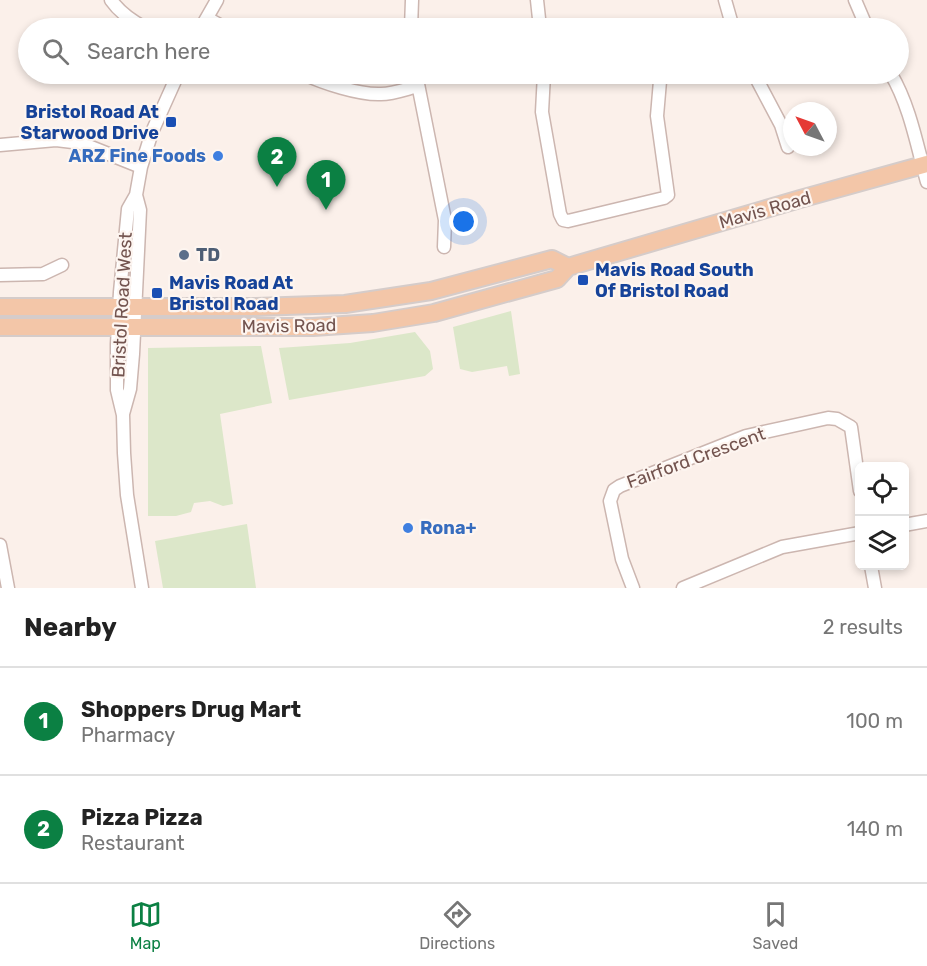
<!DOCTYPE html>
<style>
body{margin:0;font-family:Rubik,sans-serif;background:#f6f6f6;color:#222}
.controls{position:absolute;right:18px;bottom:18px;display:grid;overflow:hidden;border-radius:9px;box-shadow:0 3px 9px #0003}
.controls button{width:54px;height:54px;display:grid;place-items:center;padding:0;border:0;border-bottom:2px solid #e0e0e0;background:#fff;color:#222;font:30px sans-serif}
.compass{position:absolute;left:783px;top:102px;width:54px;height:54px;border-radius:50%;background:#fff;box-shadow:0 3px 9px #0003;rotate:311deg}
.you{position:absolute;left:464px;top:222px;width:21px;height:21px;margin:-15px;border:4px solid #fff;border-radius:50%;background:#1a73e8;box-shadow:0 0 0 9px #1a73e833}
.badge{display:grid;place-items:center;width:39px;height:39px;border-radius:50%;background:#0b8043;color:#fff;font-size:20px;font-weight:700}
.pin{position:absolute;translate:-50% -50px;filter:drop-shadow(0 2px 3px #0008)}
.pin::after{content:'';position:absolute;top:32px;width:21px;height:18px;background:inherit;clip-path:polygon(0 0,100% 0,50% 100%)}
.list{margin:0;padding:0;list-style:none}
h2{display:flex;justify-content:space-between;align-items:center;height:78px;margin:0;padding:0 24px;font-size:26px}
h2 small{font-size:20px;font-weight:400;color:#767676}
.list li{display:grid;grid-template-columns:39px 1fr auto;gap:18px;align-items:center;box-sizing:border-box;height:108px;padding:0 24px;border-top:2px solid #e0e0e0}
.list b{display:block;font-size:22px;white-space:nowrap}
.list p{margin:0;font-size:20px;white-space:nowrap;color:#767676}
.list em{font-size:20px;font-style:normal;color:#767676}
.icon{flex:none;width:33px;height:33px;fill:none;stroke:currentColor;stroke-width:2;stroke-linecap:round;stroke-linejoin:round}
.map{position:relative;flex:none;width:927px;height:588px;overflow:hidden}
.search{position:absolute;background:#fff;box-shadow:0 3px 9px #0003;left:18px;right:18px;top:18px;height:66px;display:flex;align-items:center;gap:15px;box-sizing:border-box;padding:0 21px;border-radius:33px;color:#767676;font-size:22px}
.sheet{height:294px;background:#fff}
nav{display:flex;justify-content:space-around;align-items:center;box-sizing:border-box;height:84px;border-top:2px solid #e0e0e0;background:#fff;font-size:16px;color:#767676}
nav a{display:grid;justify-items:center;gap:3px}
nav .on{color:#0b8043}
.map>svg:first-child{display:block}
</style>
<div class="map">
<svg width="927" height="588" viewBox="0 0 927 588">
<rect width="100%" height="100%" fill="#fbf0ea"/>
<!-- green -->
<path fill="#dce7c9" d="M 511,311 L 520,374 L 509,376 L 507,366 L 472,372 L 460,369 L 453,327 Z
M 415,332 L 430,351 L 433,369 L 425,376 L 289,400 L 279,348 L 350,343 Z
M 261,346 L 272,403 L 220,414 L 233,504 L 223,506 L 210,501 L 194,503 L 191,512 L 176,516 L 148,516 L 148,348 Z
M 247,524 L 256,588 L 163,588 L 155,541 Z"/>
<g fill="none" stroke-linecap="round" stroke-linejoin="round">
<defs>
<path id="minor" d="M 111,0 C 120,13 132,21 145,28
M 537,0 L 540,28
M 725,0 L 733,28
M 855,0 L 867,28
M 207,18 L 225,28
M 201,28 L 217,0
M 411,28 L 412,0
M 304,74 C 323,83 359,95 381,94 C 393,94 406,89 418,86
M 416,74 L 445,220 L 444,247
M 544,74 L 542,112 L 560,214 L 563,220 L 568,221 L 664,198 L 668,195 L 657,116 L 660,81 L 666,74
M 754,74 L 781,125 L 788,147
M 891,74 C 910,106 917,146 927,182
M 0,145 L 56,140 L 81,143 L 141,167
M 0,275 L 43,274 L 62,265
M 123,414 L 130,389 L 133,354 L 140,210 L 136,195
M 904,525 L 927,521
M 0,545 L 8,588
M 871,566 L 875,588
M 142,588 L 127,495 L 124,453 L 123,415 L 117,390 L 117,344 L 120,292 L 128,209 L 136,195 L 141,167 L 152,132 L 178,74
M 633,588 L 622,559 L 610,501 L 614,490 L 620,486 L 746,436 L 828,418 L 837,419 L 851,427 L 860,491
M 683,588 L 782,547 L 860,533"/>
<path id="major" d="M 0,307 L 256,307 L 345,304 L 431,291 L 552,259 L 568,267
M 0,327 L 313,327 L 373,323 L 434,313 L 557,279 L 568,267 L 800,199 L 927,164"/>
</defs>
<!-- minor casing -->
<use href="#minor" stroke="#ccb6b0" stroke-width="15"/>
<!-- major casing -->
<use href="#major" stroke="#d5ccca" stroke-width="20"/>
<!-- minor -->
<use href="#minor" stroke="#fff" stroke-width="12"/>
<!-- major -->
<use href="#major" stroke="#f3c6a8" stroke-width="16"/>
</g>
<!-- markers -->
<g fill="#1a4fb4" stroke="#fdf5f0" stroke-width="2">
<rect x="165" y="116" width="12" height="12" rx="3"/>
<rect x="577" y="274" width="12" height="12" rx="3"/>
<rect x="151" y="287" width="12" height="12" rx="3"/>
</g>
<g fill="#3f7fe0" stroke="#fdf5f0" stroke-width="2">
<circle cx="218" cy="156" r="6"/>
<circle cx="408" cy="528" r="6"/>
</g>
<circle fill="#5c6f8a" stroke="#fdf5f0" stroke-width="2" cx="184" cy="255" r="6"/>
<g text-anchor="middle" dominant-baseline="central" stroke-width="4.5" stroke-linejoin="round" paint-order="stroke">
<!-- transit labels -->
<g font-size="18" font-weight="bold" fill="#164399" stroke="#fdf5f0" text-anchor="start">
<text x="159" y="112" text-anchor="end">Bristol Road At<tspan x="159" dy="21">Starwood Drive</tspan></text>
<text x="595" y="270">Mavis Road South<tspan x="595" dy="21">Of Bristol Road</tspan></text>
<text x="169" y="283">Mavis Road At<tspan x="169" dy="21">Bristol Road</tspan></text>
</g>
<!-- shop labels -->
<g font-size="18" font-weight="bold" fill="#366cbe" stroke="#fdf5f0" text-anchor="end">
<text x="206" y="156">ARZ Fine Foods</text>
<text x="420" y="528" text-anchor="start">Rona+</text>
</g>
<!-- street labels -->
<g font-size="18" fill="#73544f" stroke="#fdf5f0">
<text transform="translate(765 210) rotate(-16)">Mavis Road</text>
<text transform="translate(122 305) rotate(-87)">Bristol Road West</text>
<text transform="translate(289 326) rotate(-1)">Mavis Road</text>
<text transform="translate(696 458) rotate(-20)">Fairford Crescent</text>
</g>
<!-- service labels -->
<g font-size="18" font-weight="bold" fill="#4e5e75" stroke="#fdf5f0" text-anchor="start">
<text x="196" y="255">TD</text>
</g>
</g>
</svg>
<div class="controls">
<button><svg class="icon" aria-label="locate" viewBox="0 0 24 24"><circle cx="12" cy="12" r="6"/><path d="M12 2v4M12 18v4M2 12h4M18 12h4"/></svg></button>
<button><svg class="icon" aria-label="layers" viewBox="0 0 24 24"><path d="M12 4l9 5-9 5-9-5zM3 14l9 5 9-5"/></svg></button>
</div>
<svg class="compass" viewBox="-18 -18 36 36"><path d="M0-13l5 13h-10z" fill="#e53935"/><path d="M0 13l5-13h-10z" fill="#767676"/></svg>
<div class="you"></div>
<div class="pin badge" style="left:326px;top:210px">1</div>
<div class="pin badge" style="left:277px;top:187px">2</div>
<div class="search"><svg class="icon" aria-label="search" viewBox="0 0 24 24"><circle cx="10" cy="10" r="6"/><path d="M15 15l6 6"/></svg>Search here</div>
</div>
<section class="sheet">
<h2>Nearby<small>2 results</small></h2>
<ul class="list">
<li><span class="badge">1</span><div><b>Shoppers Drug Mart</b><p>Pharmacy</p></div><em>100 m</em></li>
<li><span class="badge">2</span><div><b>Pizza Pizza</b><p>Restaurant</p></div><em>140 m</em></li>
</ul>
</section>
<nav>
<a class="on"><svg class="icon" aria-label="map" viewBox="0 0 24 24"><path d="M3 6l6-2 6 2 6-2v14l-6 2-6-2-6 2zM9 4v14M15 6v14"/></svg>Map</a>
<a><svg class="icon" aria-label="directions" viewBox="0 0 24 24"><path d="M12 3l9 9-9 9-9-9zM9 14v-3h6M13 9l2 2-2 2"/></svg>Directions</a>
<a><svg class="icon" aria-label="saved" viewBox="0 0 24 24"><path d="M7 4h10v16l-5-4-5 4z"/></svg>Saved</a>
</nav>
